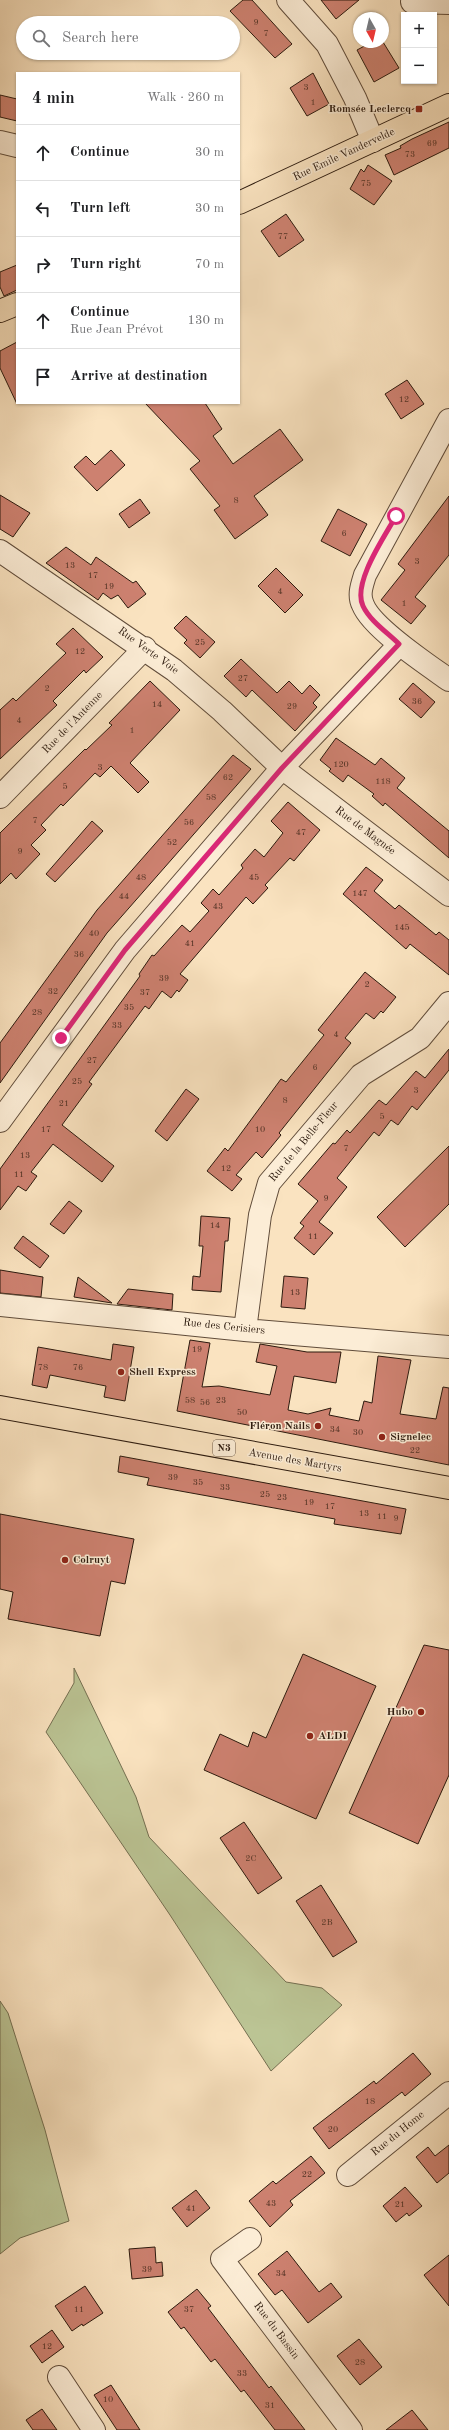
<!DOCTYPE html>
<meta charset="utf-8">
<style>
body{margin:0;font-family:"Old Standard TT",serif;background:#f2f2f2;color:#202124}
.controls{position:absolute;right:12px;top:12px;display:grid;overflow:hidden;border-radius:0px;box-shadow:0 1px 3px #0004}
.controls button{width:36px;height:36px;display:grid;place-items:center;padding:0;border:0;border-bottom:1px solid #e0e0e0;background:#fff;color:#202124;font:20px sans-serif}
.compass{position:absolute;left:353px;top:12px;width:36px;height:36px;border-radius:50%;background:#fff;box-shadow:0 1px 3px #0004;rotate:172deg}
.stop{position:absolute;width:12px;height:12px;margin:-9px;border:3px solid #db2777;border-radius:50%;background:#fff}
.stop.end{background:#db2777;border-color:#fff;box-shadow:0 1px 4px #0008}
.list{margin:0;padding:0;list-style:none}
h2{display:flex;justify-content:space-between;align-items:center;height:52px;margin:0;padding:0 16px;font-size:17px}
h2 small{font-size:13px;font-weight:400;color:#757577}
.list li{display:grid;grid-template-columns:26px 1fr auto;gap:12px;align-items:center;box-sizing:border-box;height:56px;padding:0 16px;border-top:1px solid #e0e0e0}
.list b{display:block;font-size:15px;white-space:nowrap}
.list p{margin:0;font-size:13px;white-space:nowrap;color:#757577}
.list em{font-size:13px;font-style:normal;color:#757577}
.icon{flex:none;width:22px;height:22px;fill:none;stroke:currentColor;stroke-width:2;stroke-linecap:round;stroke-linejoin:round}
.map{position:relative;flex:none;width:449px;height:2430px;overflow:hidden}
.search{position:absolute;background:#fff;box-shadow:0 1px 3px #0004;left:16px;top:16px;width:224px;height:44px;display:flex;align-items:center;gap:10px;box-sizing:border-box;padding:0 14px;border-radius:22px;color:#757577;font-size:15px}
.panel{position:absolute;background:#fff;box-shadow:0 1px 3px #0004;left:16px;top:72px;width:224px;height:332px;border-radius:0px}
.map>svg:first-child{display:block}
</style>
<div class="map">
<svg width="449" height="2430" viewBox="0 0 449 2430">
<rect width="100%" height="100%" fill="#fae3c0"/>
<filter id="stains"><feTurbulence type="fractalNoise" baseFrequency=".005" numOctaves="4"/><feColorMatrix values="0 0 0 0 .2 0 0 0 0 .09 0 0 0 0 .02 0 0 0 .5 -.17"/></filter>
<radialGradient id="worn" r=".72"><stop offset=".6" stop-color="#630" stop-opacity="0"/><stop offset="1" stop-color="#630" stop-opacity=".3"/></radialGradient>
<!-- green -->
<path fill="#bbc494" stroke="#746f51" d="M 74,1668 L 136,1797 L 149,1837 L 286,1982 L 322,1988 L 342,2005 L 271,2071 L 170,1915 L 46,1732 L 74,1683 Z
M 0,2001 L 8,2013 L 45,2130 L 69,2221 L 20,2238 L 0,2254 Z"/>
<!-- building -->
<path fill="#cd8170" stroke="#2c1a0e" d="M 243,0 L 252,0 L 292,44 L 275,58 L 230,11 Z
M 321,0 L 359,0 L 336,19 Z
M 372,42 L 383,42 L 399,68 L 374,82 L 357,50 Z
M 313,73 L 329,104 L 307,116 L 290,88 Z
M 0,95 L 17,99 L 17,121 L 0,117 Z
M 449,122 L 449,148 L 394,175 L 385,155 L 401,148 L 400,146 L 412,139 Z
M 368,165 L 392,181 L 374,205 L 350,189 L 361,169 L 364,172 Z
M 286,214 L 304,240 L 279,257 L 261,231 Z
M 17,265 L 17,290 L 4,296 L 0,287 L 0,272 Z
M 17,342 L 17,404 L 0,368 L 0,351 Z
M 407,380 L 424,404 L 401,419 L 385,394 Z
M 145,403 L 205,403 L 222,429 L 213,436 L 233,464 L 280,429 L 303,460 L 254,496 L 268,515 L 235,539 L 214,510 L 220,506 L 190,469 L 200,461 Z
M 111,450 L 125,465 L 97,491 L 74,467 L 86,456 L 95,465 Z
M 0,495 L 30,513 L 13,537 L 0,529 Z
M 449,496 L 449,555 L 415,597 L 426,606 L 411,624 L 381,600 L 405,570 L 398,564 Z
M 140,499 L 150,513 L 129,528 L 119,514 Z
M 338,509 L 367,524 L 350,556 L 321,541 Z
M 66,547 L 91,565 L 96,557 L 133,583 L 136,581 L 146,594 L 128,608 L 118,595 L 111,599 L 103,593 L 98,600 L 46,563 Z
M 276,568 L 303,595 L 285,613 L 258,586 Z
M 186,616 L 215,642 L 200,658 L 184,643 L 187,640 L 174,628 Z
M 73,628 L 103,657 L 86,673 L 84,670 L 53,701 L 57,705 L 0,759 L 0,710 L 13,698 L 16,701 L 66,653 L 56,644 Z
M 241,659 L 277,693 L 289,681 L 302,694 L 310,685 L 320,695 L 313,703 L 317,707 L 295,731 L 252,690 L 246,697 L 224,676 Z
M 150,681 L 180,710 L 130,763 L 149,782 L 138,793 L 111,766 L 100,777 L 95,773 L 63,806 L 61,804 L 41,825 L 46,830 L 31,845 L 40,854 L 16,879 L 11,873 L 0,884 L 0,833 L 85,749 L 86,750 L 112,725 L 109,723 Z
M 413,683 L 435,702 L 421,718 L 399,699 Z
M 336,738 L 375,765 L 381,758 L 405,778 L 397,788 L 449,831 L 449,858 L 385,803 L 383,806 L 372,796 L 374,794 L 348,775 L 343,782 L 329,771 L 331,769 L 320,760 Z
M 233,755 L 251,769 L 107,933 L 0,1083 L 0,1043 L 97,910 Z
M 288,802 L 320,830 L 294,861 L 290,858 L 265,885 L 268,888 L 253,904 L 246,897 L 180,974 L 188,980 L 179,992 L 177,990 L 171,998 L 162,991 L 149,1009 L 145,1006 L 89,1082 L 92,1084 L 62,1125 L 114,1166 L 102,1182 L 53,1144 L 31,1172 L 37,1176 L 26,1191 L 18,1186 L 0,1210 L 0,1169 L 140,976 L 139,974 L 152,955 L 154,956 L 182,925 L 190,932 L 209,911 L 201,903 L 213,889 L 219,895 L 243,868 L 241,865 L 255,849 L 264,857 L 283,833 L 271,821 Z
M 92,821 L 103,831 L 55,882 L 46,874 Z
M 366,867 L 383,880 L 374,891 L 395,909 L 399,905 L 436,935 L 439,932 L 449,940 L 449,975 L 410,944 L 406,949 L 343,894 Z
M 365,972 L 396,997 L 383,1013 L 381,1011 L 374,1019 L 366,1013 L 345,1038 L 351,1043 L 279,1133 L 281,1135 L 262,1158 L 256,1152 L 236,1175 L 242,1179 L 232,1191 L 207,1171 L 225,1148 L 228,1151 L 281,1079 L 286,1082 L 324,1035 L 318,1030 Z
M 449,1049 L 449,1070 L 417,1110 L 412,1106 L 398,1125 L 391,1120 L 379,1136 L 374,1132 L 337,1178 L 347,1187 L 319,1222 L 333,1233 L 314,1255 L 294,1238 L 304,1226 L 300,1223 L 318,1201 L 298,1184 L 333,1143 L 335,1144 L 347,1130 L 350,1133 L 379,1100 L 386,1105 L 416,1071 L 425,1078 Z
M 186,1089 L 199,1099 L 167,1141 L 155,1131 Z
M 449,1146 L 449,1204 L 405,1247 L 377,1217 Z
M 69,1201 L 82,1211 L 64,1234 L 50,1224 Z
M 201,1216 L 230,1218 L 228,1241 L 225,1241 L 221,1292 L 192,1290 L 193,1276 L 200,1277 L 203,1246 L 199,1246 Z
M 23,1236 L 49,1256 L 40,1268 L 14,1248 Z
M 0,1270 L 43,1277 L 41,1297 L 0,1293 Z
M 284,1276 L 308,1278 L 305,1309 L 281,1307 Z
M 78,1277 L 112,1303 L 74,1297 Z
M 128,1289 L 173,1294 L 172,1310 L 117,1304 Z
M 190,1340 L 210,1343 L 202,1387 L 219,1386 L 270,1395 L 277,1366 L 256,1362 L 260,1344 L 307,1352 L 341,1352 L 336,1383 L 294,1376 L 288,1410 L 308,1414 L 331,1408 L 329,1415 L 359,1421 L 364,1401 L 372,1403 L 378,1356 L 411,1360 L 400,1414 L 436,1419 L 443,1387 L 449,1388 L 449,1465 L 177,1411 Z
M 113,1344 L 134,1347 L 125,1401 L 104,1397 L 106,1386 L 50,1375 L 47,1388 L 32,1385 L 38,1347 L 111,1360 Z
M 120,1456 L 406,1509 L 401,1534 L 334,1524 L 335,1519 L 147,1485 L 149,1478 L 118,1472 Z
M 0,1514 L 134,1539 L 125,1584 L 111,1581 L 100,1636 L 8,1619 L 13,1592 L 0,1589 Z
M 424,1645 L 449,1650 L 449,1775 L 418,1844 L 349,1813 Z
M 303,1654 L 376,1686 L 316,1819 L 204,1770 L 220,1734 L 248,1747 L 253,1732 L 266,1738 Z
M 244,1822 L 282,1878 L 258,1894 L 220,1838 Z
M 321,1885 L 357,1942 L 333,1957 L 296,1901 Z
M 413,2053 L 431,2074 L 405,2096 L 402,2092 L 329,2149 L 313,2128 L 374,2081 L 376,2084 Z
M 449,2145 L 449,2173 L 437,2183 L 416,2157 L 428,2147 L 435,2156 Z
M 311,2156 L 325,2173 L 290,2201 L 293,2205 L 270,2227 L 249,2201 L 273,2181 L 276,2184 Z
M 405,2187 L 422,2206 L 409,2216 L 407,2213 L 396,2222 L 383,2206 Z
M 196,2190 L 210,2208 L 187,2227 L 172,2208 Z
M 155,2247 L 156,2263 L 162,2262 L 163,2276 L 132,2279 L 129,2249 Z
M 287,2251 L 319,2292 L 331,2283 L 342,2297 L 308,2323 L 282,2290 L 275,2295 L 258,2274 Z
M 449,2255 L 449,2306 L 424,2275 Z
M 85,2286 L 103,2313 L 83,2326 L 82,2324 L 72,2331 L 55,2306 Z
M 197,2289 L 211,2306 L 208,2308 L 269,2388 L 271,2386 L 305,2430 L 275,2430 L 244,2390 L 241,2392 L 215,2359 L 211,2362 L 184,2327 L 181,2329 L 168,2312 Z
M 52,2330 L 64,2347 L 42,2363 L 30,2346 Z
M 359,2339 L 382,2367 L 360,2385 L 337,2356 Z
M 111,2385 L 140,2430 L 117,2430 L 94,2395 Z
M 42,2409 L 57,2430 L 33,2430 L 26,2420 Z
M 412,2410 L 428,2430 L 386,2430 Z"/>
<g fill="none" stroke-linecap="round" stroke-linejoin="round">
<defs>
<path id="minor" d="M 288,0 L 327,44 L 355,98 L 373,141
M 412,2 L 449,3
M 0,142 L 17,146
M 449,420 L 365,575 C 362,585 358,595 363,605 C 372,628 428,665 449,680
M 0,551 L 174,670 L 222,711 L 282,768 L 449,895
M 0,797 L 145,648
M 0,1121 L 125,950 L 282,768 L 399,645
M 0,1305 L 245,1330 L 449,1347
M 245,1330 L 260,1215 L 269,1183 L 361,1075 L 420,1038 L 449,1003
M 348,2175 L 449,2093
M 250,2239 L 222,2259 L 351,2430
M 59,2377 L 94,2430"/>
<path id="major" d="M 239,203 L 449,105
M 0,311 L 17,304
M 0,1407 L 449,1488"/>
</defs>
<!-- minor casing -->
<use href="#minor" stroke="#604c3a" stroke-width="24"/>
<!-- major casing -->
<use href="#major" stroke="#2c1a0e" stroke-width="24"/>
<!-- minor -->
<use href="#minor" stroke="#fcedd6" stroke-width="22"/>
<!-- major -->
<use href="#major" stroke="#fae3c0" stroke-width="22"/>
</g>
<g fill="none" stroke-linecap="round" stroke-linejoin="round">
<!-- route -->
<path stroke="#db2777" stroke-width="5" d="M 61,1038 L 125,950 L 282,768 L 399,644 C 388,633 370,621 363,606 C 352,583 385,536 396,516"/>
</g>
<!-- markers -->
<g fill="#8f2418" stroke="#fcedd6" stroke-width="1.5">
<rect x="415" y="105" width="8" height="8" rx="2"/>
<circle cx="121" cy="1372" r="4"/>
<circle cx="318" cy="1426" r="4"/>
<circle cx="382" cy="1437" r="4"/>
<circle cx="65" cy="1560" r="4"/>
<circle cx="421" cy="1712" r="4"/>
<circle cx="310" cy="1736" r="4"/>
</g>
<g text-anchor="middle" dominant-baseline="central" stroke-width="3" stroke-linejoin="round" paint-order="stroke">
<!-- number labels -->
<g font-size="9" fill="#543426">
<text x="256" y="22">9</text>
<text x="266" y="33">7</text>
<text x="306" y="87">3</text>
<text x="313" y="102">1</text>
<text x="432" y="143">69</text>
<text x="410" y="154">73</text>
<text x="366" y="183">75</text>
<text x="283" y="236">77</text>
<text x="404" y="399">12</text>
<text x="236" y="500">8</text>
<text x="344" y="533">6</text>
<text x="417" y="561">3</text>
<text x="70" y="565">13</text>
<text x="93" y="575">17</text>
<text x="109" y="586">19</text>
<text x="280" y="591">4</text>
<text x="404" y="603">1</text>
<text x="200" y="642">25</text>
<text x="80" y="651">12</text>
<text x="243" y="678">27</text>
<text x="47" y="688">2</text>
<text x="417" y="701">36</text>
<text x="157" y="704">14</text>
<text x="292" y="706">29</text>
<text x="19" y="720">4</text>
<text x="132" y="730">1</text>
<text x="341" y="764">120</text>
<text x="100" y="767">3</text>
<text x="228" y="777">62</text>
<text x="383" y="781">118</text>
<text x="65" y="786">5</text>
<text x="211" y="797">58</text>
<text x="35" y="820">7</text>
<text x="189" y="822">56</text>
<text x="301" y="832">47</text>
<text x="172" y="842">52</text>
<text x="20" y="851">9</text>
<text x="141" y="877">48</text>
<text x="254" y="877">45</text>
<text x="360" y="893">147</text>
<text x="124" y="896">44</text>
<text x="218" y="906">43</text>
<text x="402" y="927">145</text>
<text x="94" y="933">40</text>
<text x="190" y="943">41</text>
<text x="79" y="954">36</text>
<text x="164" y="978">39</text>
<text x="367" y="984">2</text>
<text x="53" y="991">32</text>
<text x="145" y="992">37</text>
<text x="129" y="1007">35</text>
<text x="37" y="1012">28</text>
<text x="117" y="1025">33</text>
<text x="336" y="1034">4</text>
<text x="92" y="1060">27</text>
<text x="315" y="1067">6</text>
<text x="77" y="1081">25</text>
<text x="416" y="1090">3</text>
<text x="285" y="1100">8</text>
<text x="64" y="1103">21</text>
<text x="382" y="1116">5</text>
<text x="46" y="1129">17</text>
<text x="260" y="1129">10</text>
<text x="346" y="1148">7</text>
<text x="25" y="1155">13</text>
<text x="226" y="1168">12</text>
<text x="19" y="1174">11</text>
<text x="326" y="1198">9</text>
<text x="215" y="1225">14</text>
<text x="313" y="1236">11</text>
<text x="295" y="1292">13</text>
<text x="197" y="1349">19</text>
<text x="43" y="1367">78</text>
<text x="78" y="1367">76</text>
<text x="190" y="1400">58</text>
<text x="221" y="1400">23</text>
<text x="205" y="1402">56</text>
<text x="242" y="1412">50</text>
<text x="335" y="1429">34</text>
<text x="358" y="1432">30</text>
<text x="415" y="1450">22</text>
<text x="173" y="1477">39</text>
<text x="198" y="1482">35</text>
<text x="225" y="1487">33</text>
<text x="265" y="1494">25</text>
<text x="282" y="1497">23</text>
<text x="309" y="1502">19</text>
<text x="330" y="1506">17</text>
<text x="364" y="1513">13</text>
<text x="382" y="1516">11</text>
<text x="396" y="1518">9</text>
<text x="251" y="1858">2C</text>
<text x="327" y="1922">2B</text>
<text x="370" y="2101">18</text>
<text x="333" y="2129">20</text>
<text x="307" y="2174">22</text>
<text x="271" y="2203">43</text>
<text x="400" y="2204">21</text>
<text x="191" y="2208">41</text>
<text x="147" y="2269">39</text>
<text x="281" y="2273">34</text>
<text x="79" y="2309">11</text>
<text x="189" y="2309">37</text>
<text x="47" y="2346">12</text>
<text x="360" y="2362">28</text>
<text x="242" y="2373">33</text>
<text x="108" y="2399">10</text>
<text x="270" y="2405">31</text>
</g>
<!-- shield labels -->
<rect fill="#fcedd6" stroke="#6a594a" stroke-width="1" x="213" y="1440" width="22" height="16" rx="3"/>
<g font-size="10" font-weight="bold" fill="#2c1a0e">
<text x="224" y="1448">N3</text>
</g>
<!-- poi labels -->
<g font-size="11" font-weight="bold" fill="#2c1a0e" stroke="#fcedd6" text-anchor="start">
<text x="411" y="109" text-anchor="end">Romsée Leclercq</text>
<text x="129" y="1372">Shell Express</text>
<text x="310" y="1426" text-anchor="end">Fléron Nails</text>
<text x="390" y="1437">Signelec</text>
<text x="73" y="1560">Colruyt</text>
<text x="413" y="1712" text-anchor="end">Hubo</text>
<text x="318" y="1736">ALDI</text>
</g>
<!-- street labels -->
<g font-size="11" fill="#2c1a0e" stroke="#fcedd6">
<text transform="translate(344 155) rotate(-25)">Rue Emile Vandervelde</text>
<text transform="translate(148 651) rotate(36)">Rue Verte Voie</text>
<text transform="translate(73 723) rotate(-46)">Rue de l'Antenne</text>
<text transform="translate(365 831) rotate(37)">Rue de Magnée</text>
<text transform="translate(304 1142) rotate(-50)">Rue de la Belle-Fleur</text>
<text transform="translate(224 1327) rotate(6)">Rue des Cerisiers</text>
<text transform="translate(295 1461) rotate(10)">Avenue des Martyrs</text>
<text transform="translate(398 2134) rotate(-39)">Rue du Home</text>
<text transform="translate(276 2331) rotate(53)">Rue du Bassin</text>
</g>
</g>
<rect width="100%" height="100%" filter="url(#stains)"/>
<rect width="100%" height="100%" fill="url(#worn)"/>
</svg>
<div class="controls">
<button>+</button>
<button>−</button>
</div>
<svg class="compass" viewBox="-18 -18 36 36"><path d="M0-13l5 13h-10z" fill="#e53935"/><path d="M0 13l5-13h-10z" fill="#757577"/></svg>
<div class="stop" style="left:396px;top:516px"></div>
<div class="stop end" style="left:61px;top:1038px"></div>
<div class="search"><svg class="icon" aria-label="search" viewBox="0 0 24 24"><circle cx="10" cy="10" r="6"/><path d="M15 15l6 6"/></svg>Search here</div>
<section class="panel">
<h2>4 min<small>Walk · 260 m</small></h2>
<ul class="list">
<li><svg class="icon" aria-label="ahead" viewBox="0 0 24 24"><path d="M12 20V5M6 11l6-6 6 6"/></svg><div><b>Continue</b></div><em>30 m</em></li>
<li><svg class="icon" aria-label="left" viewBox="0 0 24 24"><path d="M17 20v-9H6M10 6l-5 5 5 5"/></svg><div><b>Turn left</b></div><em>30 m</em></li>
<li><svg class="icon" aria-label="right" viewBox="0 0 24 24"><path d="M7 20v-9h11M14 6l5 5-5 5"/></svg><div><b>Turn right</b></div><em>70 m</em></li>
<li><svg class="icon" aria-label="ahead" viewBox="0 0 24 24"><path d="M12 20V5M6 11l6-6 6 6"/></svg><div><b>Continue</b><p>Rue Jean Prévot</p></div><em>130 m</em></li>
<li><svg class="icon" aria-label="arrive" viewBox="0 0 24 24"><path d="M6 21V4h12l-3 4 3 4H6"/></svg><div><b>Arrive at destination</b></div></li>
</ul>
</section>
</div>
